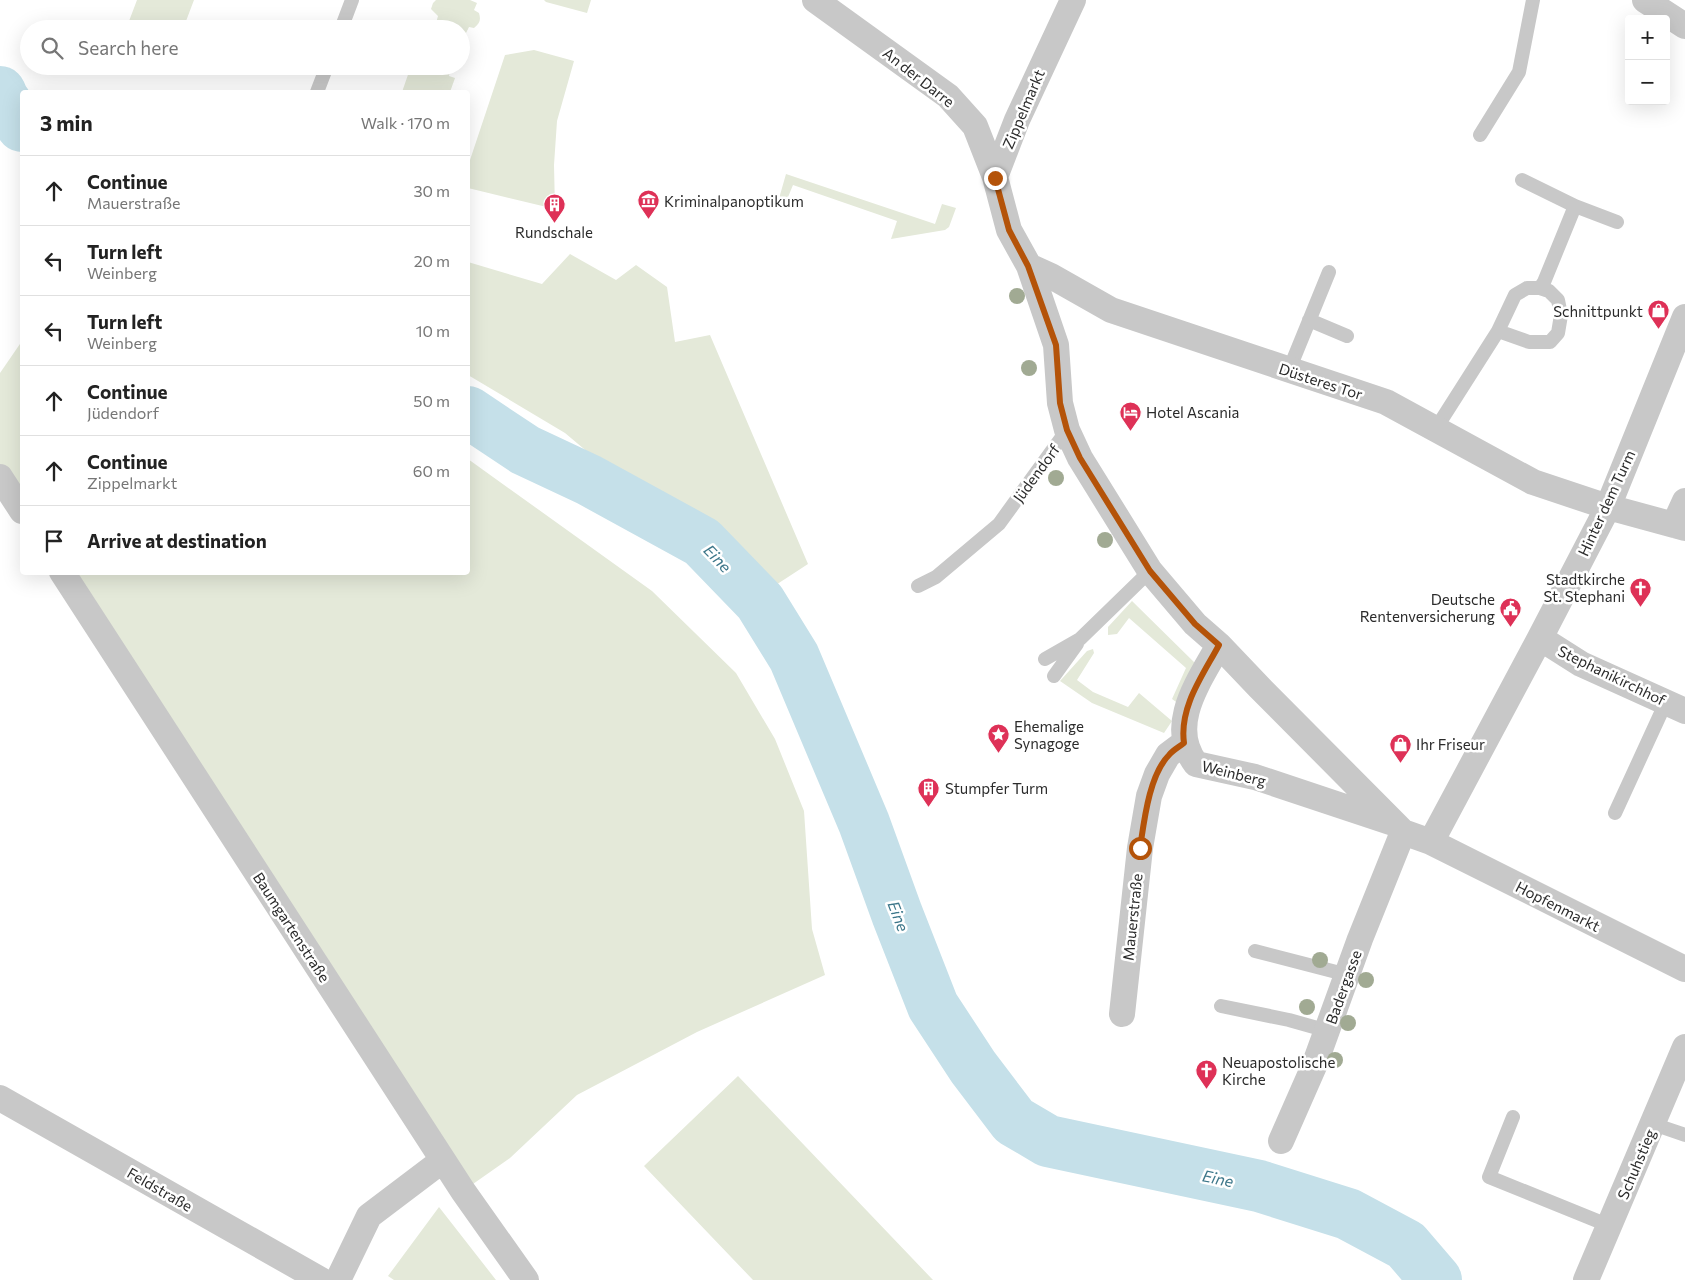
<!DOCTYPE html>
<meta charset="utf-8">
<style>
body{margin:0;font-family:Commissioner,sans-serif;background:#f2f2f2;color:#222}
.controls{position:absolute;right:15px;top:15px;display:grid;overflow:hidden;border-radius:5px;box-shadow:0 5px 20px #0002}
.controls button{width:45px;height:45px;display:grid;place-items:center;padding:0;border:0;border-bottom:1px solid #e0e0e0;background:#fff;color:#222;font:25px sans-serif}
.stop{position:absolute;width:15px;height:15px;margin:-11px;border:4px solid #b45309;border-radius:50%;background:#fff}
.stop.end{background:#b45309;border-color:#fff;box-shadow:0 1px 5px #0008}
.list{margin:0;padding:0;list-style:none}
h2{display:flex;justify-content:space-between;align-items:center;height:65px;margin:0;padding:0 20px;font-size:21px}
h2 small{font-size:16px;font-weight:400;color:#767676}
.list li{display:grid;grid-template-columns:32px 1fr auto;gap:15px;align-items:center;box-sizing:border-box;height:70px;padding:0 20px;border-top:1px solid #e0e0e0}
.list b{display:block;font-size:19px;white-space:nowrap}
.list p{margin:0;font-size:16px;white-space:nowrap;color:#767676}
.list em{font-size:16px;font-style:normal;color:#767676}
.icon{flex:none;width:28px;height:28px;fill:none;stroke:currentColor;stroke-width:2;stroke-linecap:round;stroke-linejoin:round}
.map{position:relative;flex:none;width:1685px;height:1280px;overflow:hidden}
.search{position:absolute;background:#fff;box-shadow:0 5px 20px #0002;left:20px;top:20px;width:450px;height:55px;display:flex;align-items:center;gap:12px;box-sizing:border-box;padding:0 18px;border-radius:28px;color:#767676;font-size:19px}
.panel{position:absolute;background:#fff;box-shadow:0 5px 20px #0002;left:20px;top:90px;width:450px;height:485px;border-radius:5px}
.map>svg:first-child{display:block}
</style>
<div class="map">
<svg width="1685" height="1280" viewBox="0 0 1685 1280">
<rect width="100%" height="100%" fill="#fff"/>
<!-- green -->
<path fill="#e4e9d9" d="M 137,0 L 194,0 L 183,29 L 126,29 Z
M 436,0 L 470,0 L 477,3 L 474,10 L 479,13 C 481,20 480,23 474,28 L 469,27 L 466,33 L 461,31 L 461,29 L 442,29 L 442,25 L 436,23 L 438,16 L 431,9 L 433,3 Z
M 544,0 L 591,0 L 587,13 L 546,2 Z
M 534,50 L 574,61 L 557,121 L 554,165 L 555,209 L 468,188 L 468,166 L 505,55 Z
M 411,66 L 449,66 L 450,69 L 449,76 L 455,78 L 450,92 L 402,92 Z
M 786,174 L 935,224 L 942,204 L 956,208 L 949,227 L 945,230 L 891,239 L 897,221 L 793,185 L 786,202 L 780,200 L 780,195 Z
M 570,254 L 616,280 L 636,265 L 667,287 L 675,342 L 710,335 L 808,564 L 759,596 L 565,433 L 468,375 L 468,262 L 542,284 Z
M 22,341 L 22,511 L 0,477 L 0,373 Z
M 468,459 L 652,591 L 736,673 L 775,739 L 804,811 L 812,929 L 825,975 L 697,1032 L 577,1095 L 510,1158 L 463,1191 L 62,573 L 468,572 Z
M 1132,601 L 1196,664 L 1179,704 L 1172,699 L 1186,668 L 1129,618 L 1117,634 L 1108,635 L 1108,627 Z
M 1093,649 L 1094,653 L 1077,680 L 1093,692 L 1128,707 L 1139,693 L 1172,721 L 1164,733 L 1092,703 L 1060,681 L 1087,651 Z
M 738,1076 L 933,1280 L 753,1280 L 644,1166 Z
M 439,1207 L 496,1280 L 394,1280 L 388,1276 Z"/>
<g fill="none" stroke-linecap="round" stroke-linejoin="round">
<!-- river -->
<path stroke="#c5e0e9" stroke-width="52" d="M 0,92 L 3,99 L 22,126
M 468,412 L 525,450 L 589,480 L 702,542 L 760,602 L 794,657 L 864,823 L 897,914 L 933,1006 L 973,1067 L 1014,1121 L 1048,1141 L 1259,1186 L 1348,1214 L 1406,1245 L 1436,1280"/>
<!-- lane -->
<path stroke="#c8c8c8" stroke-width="14" d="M 341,29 L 352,0
M 317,92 L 327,66
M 1480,135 L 1519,72 L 1533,0
M 1575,206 L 1617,222
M 1309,320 L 1347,336
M 1498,331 L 1529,342 L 1550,342 L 1558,333 L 1561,315 L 1558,300 L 1549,291 L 1540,288
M 1289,370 L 1329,272
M 1435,430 L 1498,331 L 1515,295 L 1527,288 L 1540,288 L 1544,282 L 1575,206 L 1522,180
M 918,586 L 936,577 L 999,524 L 1067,430
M 1045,659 L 1080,639 L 1150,571
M 1054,676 L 1077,644
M 1615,813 L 1666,702
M 1255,951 L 1348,975
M 1221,1006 L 1289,1020 L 1328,1031
M 1513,1117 L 1489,1177 L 1610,1226
M 1653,1124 L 1685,1135"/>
<!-- street -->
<path stroke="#c8c8c8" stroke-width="26" d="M 815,0 L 948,96 L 975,126 L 995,177 L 1009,230 L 1029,266 L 1056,345 L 1060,403 L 1067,430 L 1080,458 L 1150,571 L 1195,624 L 1219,645 L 1259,687 L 1403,832 L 1431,842 L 1685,969
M 1645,0 L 1685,26
M 995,177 L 1017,120 L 1073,0
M 1029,266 L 1051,276 L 1111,310 L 1386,402 L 1533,482 L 1608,507 L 1685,528
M 0,477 L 22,511
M 1674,525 L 1685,501
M 62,572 L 463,1191 L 526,1280
M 1540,638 L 1581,664 L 1685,711
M 1219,645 C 1200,680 1166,725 1196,764 L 1255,777 L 1390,822
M 1431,842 L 1540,638 L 1608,507 L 1685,317
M 1122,1014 L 1140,848 L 1149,796 L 1157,774 L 1168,755 L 1184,743
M 0,1098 L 321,1280
M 1281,1141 L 1314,1066 L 1360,939 L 1403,832
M 338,1280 L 369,1216 L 443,1160
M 1586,1280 L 1685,1047"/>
</g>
<!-- trees -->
<g fill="#a1aa93">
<circle cx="1017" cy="296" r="8"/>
<circle cx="1029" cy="368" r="8"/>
<circle cx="1056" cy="478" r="8"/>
<circle cx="1105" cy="540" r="8"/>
<circle cx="1320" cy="960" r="8"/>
<circle cx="1366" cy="980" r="8"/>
<circle cx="1307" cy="1007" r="8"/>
<circle cx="1348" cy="1023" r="8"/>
<circle cx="1335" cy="1060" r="8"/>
</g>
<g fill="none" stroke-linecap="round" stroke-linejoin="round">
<!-- route -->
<path stroke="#b45309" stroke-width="6" d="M 995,178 L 1009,230 L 1028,266 L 1056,345 L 1060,403 L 1067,430 L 1080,458 L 1150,571 L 1195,624 L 1219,645 C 1203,675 1179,707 1184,743 C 1179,747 1173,750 1169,755 C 1149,775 1144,822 1140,848"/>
</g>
<!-- icons -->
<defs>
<symbol id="museum-pin" viewBox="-11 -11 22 30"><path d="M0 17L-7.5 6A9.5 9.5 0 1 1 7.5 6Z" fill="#de3157" stroke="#fff"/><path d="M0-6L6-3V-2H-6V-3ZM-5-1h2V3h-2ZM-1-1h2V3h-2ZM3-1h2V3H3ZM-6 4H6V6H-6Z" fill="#fff"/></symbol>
<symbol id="building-pin" viewBox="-11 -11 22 30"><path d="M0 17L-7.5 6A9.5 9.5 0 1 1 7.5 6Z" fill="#de3157" stroke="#fff"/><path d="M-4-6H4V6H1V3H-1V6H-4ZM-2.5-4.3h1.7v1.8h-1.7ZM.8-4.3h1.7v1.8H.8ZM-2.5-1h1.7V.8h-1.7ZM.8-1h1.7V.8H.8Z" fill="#fff"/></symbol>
<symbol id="shop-pin" viewBox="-11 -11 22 30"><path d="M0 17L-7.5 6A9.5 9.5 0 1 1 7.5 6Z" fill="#de3157" stroke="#fff"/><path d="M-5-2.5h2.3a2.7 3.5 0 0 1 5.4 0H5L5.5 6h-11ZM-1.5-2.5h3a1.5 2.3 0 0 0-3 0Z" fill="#fff"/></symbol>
<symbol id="hotel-pin" viewBox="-11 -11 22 30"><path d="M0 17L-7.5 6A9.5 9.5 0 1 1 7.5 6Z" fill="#de3157" stroke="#fff"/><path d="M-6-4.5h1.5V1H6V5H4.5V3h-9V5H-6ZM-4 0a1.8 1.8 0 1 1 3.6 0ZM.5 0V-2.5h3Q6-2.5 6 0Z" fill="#fff"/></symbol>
<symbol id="church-pin" viewBox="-11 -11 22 30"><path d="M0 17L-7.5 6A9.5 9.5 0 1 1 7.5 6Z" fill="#de3157" stroke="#fff"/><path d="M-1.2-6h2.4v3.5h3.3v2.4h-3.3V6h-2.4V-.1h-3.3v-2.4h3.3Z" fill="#fff"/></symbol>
<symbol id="civic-pin" viewBox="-11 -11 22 30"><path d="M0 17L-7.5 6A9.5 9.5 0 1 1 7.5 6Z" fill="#de3157" stroke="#fff"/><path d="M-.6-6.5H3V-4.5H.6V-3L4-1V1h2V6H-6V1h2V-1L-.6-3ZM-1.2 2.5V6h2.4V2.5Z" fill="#fff"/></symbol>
<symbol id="sight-pin" viewBox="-11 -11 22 30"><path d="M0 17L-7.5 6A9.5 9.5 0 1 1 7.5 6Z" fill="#de3157" stroke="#fff"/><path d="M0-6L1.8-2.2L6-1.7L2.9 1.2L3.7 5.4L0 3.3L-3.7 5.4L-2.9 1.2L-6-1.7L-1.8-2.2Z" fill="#fff"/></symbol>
</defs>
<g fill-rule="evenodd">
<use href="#museum-pin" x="636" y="188" width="25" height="34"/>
<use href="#building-pin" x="542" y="192" width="25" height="34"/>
<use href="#shop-pin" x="1646" y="298" width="25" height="34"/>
<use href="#hotel-pin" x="1118" y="400" width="25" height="34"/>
<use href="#church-pin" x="1628" y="576" width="25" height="34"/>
<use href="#civic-pin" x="1498" y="596" width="25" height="34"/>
<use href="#sight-pin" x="986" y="722" width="25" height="34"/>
<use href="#shop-pin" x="1388" y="732" width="25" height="34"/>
<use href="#building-pin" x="916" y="776" width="25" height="34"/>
<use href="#church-pin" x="1194" y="1058" width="25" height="34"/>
</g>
<g text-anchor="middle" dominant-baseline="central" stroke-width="5" stroke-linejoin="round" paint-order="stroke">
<!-- street labels -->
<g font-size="15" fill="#2b2b2b" stroke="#fff">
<text transform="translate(919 77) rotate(38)">An der Darre</text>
<text transform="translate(1023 109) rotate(-67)">Zippelmarkt</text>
<text transform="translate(1321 381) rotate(18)">Düsteres Tor</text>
<text transform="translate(1036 473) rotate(-54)">Jüdendorf</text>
<text transform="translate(1606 503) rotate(-65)">Hinter dem Turm</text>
<text transform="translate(1612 675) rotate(26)">Stephanikirchhof</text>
<text transform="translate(1234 773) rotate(14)">Weinberg</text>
<text transform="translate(1558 906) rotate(27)">Hopfenmarkt</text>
<text transform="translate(1132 917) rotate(-84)">Mauerstraße</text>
<text transform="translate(292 927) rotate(57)">Baumgartenstraße</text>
<text transform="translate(1343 987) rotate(-70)">Badergasse</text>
<text transform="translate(1636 1164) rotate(-67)">Schuhstieg</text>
<text transform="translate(160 1189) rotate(30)">Feldstraße</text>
</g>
<!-- poi labels -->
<g font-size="15" fill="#2b2b2b" stroke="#fff" text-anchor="start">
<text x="664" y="201">Kriminalpanoptikum</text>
<text x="554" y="232" text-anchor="middle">Rundschale</text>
<text x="1643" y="311" text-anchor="end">Schnittpunkt</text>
<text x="1146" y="412">Hotel Ascania</text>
<text x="1625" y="579" text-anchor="end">Stadtkirche<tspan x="1625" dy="17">St. Stephani</tspan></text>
<text x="1495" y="599" text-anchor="end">Deutsche<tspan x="1495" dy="17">Rentenversicherung</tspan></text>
<text x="1014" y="726">Ehemalige<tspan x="1014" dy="17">Synagoge</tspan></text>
<text x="1416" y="744">Ihr Friseur</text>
<text x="945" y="788">Stumpfer Turm</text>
<text x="1222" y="1062">Neuapostolische<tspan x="1222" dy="17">Kirche</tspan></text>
</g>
<!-- water labels -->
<g font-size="16" font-style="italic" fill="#3d778a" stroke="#fff">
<text transform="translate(718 558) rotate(46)">Eine</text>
<text transform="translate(899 916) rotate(69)">Eine</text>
<text transform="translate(1218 1178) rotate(12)">Eine</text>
</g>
</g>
</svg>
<div class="controls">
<button>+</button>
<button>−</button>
</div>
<div class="stop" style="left:1140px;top:848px"></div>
<div class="stop end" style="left:995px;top:178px"></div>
<div class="search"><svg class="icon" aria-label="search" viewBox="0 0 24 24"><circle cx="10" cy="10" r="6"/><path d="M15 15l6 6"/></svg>Search here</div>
<section class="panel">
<h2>3 min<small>Walk · 170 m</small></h2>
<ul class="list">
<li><svg class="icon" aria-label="ahead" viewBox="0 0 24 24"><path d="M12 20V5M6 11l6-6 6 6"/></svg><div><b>Continue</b><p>Mauerstraße</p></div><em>30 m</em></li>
<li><svg class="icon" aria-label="left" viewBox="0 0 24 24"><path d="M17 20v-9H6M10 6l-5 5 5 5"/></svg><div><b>Turn left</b><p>Weinberg</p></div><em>20 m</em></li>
<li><svg class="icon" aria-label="left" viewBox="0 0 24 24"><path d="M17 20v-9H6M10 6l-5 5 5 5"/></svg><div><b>Turn left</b><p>Weinberg</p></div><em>10 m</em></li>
<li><svg class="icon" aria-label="ahead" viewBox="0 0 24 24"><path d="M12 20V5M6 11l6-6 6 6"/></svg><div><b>Continue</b><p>Jüdendorf</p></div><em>50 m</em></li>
<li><svg class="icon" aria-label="ahead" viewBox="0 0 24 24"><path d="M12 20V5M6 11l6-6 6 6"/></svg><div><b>Continue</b><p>Zippelmarkt</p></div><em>60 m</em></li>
<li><svg class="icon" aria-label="arrive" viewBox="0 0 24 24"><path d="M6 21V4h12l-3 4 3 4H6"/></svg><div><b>Arrive at destination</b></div></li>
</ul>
</section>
</div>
